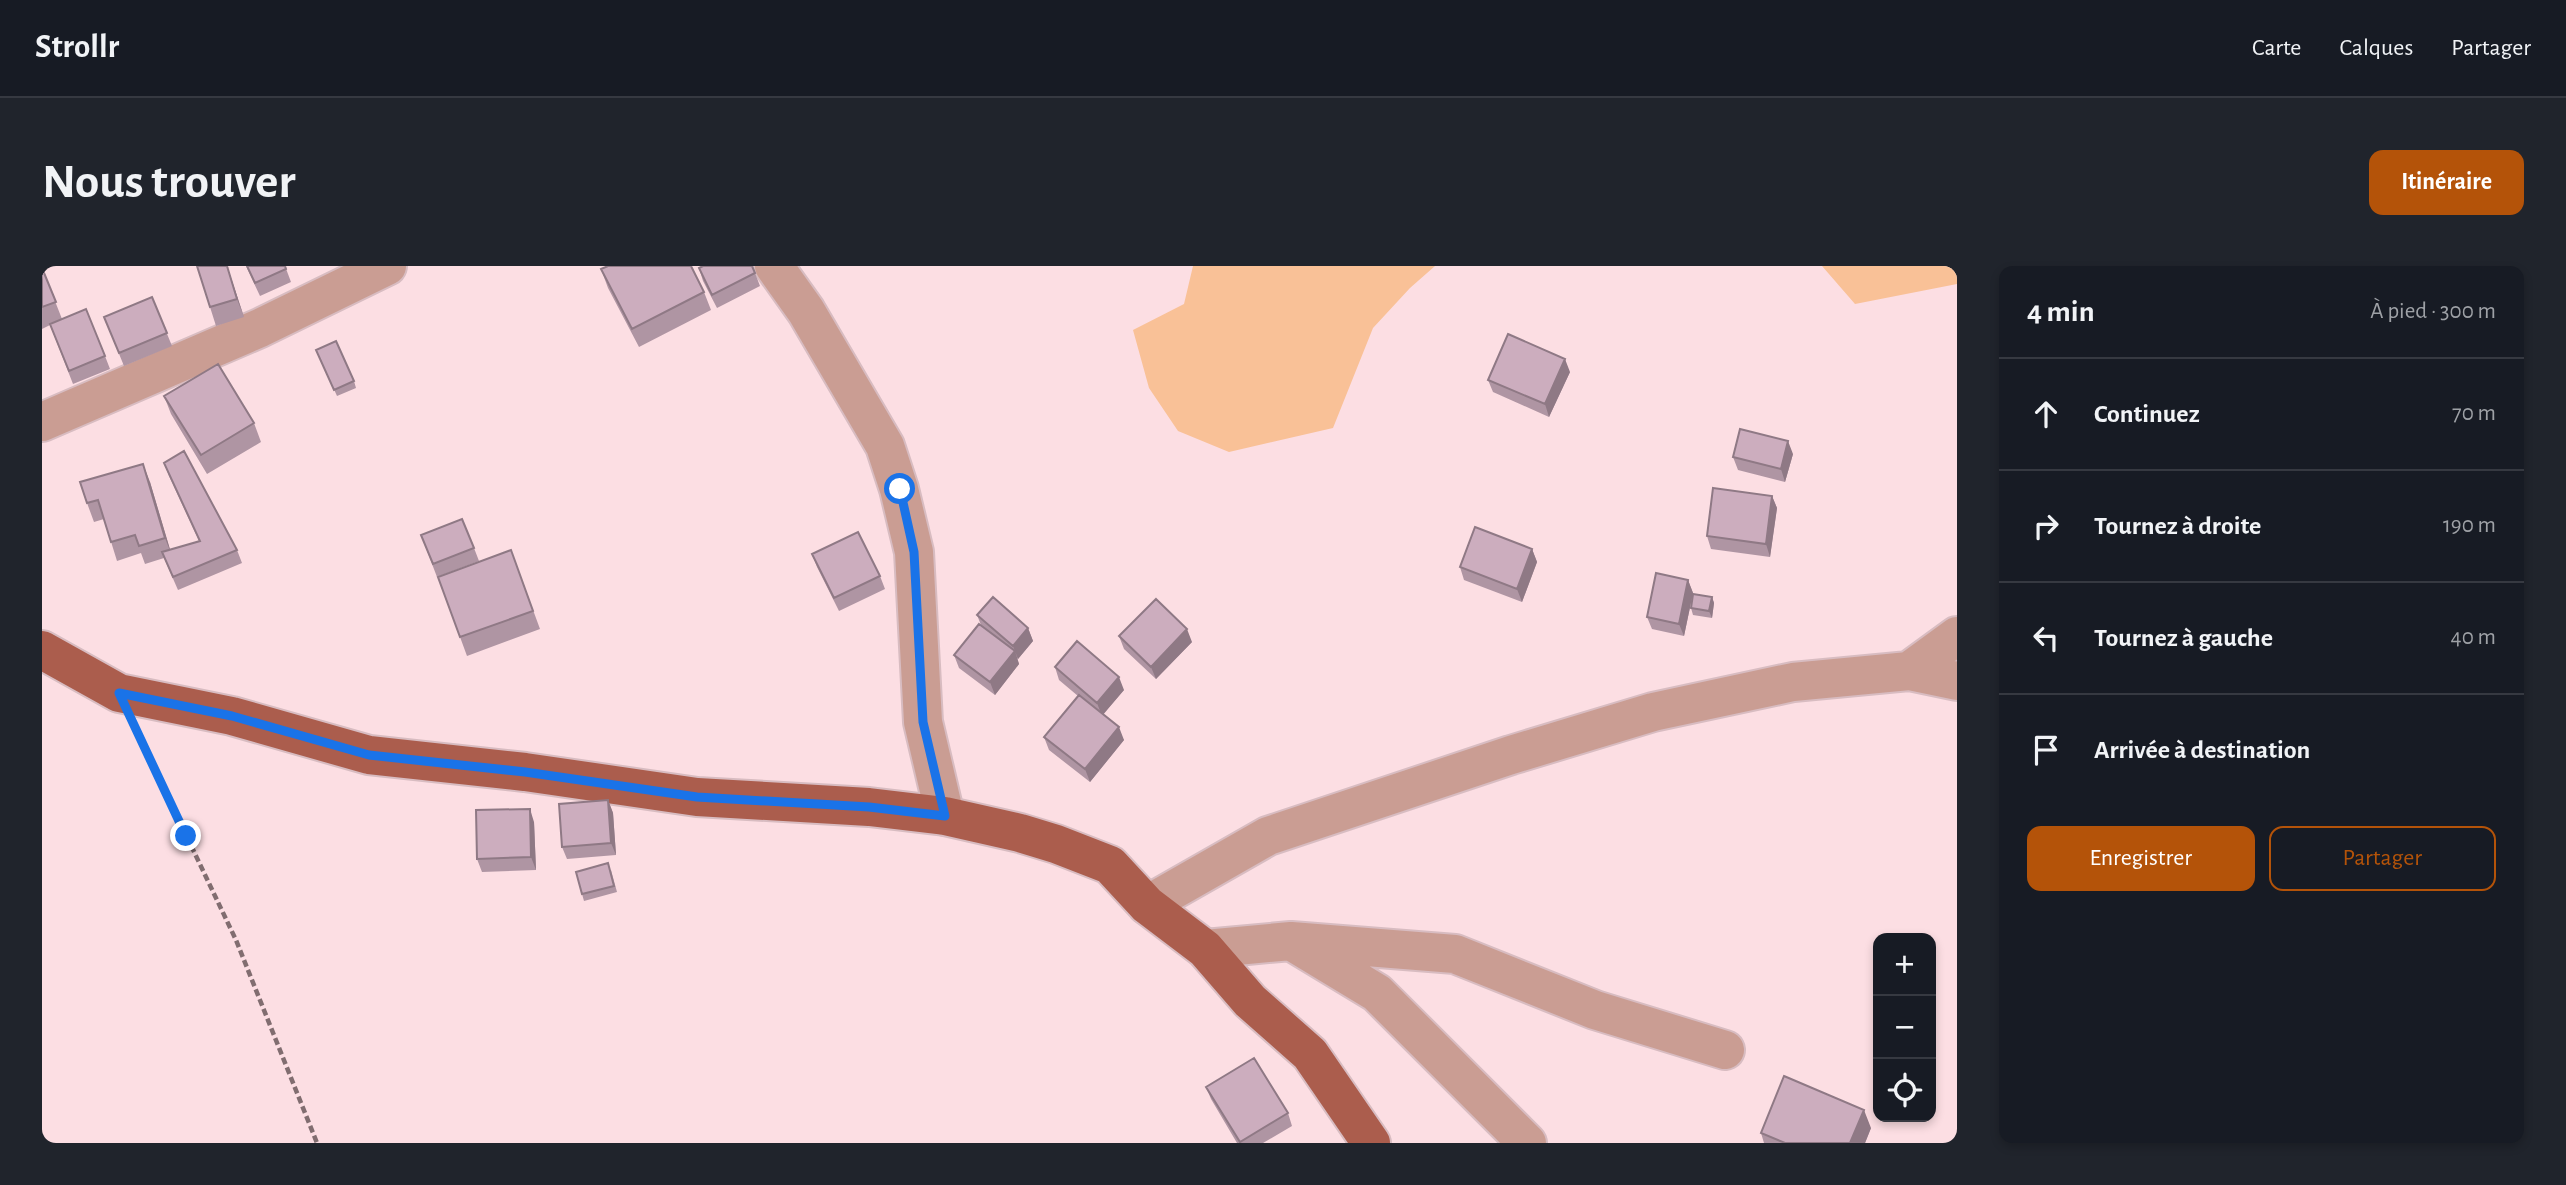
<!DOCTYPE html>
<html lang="fr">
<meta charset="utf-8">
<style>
body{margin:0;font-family:"Alegreya Sans",sans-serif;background:#20242c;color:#f1f3f6}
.controls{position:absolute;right:21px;bottom:21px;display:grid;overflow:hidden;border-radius:14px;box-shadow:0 4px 10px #0003}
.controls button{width:63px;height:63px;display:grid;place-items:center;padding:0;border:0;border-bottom:2px solid #363941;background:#171b24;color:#f1f3f6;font:35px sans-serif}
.stop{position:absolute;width:21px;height:21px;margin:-16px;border:5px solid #1a73e8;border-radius:50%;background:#fff}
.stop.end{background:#1a73e8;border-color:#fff;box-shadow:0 2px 7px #0008}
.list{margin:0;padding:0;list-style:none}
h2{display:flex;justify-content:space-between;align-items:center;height:91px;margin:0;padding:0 28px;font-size:30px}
h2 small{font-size:23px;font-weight:400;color:#9ea1a6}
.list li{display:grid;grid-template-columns:46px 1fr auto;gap:21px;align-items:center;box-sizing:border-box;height:112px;padding:0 28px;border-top:2px solid #363941}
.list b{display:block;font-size:26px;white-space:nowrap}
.list em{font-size:23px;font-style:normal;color:#9ea1a6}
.actions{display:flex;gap:14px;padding:21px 28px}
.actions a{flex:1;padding:16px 0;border:2px solid #b45309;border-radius:14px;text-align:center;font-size:24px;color:#b45309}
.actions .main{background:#b45309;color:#fff}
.icon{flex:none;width:38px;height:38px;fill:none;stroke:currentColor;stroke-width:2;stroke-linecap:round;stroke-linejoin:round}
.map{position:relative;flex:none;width:1915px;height:877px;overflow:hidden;border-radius:14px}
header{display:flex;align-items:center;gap:42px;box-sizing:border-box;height:98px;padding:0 35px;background:#171b24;border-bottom:2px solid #363941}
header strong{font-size:33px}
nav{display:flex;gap:38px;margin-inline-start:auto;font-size:24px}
.intro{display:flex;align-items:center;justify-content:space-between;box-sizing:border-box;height:168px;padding:0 42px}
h1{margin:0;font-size:49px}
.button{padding:18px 32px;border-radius:14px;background:#b45309;color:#fff;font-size:24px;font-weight:700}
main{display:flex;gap:42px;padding:0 42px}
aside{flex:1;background:#171b24;border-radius:14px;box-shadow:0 4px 10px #0003}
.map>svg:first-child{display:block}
</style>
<header>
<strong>Strollr</strong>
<nav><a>Carte</a><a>Calques</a><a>Partager</a></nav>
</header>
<div class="intro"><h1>Nous trouver</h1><a class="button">Itinéraire</a></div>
<main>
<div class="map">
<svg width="1915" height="877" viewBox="0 0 1915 877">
<rect width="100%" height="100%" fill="#fcdee3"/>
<!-- green -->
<path fill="#f9c197" d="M 1151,0 L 1393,0 L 1368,22 L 1331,62 L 1291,162 L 1187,186 L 1136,165 L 1107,122 L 1091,64 L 1142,38 Z
M 1780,0 L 1915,0 L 1915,18 L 1813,38 Z"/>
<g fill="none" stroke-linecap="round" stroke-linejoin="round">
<defs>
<path id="minor" d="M 732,0 L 764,45 L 843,180 L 857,223 L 872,286 L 881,456 L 903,550
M 0,156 L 218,62 L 345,0
M 1867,405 L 1915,370
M 1105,639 L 1226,570 L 1469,489 L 1611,446 L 1751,416 L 1867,405 L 1915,415
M 1254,678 L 1335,727 L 1485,877
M 1163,683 L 1249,675 L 1413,688 L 1553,744 L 1683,784"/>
<path id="major" d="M 0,384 L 77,427 L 190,450 L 327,489 L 483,506 L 655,531 L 827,541 L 903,550 L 978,567 L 1014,578 L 1068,599 L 1105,639 L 1163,683 L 1208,735 L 1268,788 L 1329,877"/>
</defs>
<!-- minor casing -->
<use href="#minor" stroke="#d8bcc1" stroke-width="42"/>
<!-- major casing -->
<use href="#major" stroke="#d8bcc1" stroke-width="42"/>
<!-- path -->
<path stroke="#816d70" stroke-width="4.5" stroke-dasharray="7 3.5" stroke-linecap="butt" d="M 95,466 L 194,674 L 275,877"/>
<!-- minor -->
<use href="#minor" stroke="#ca9d93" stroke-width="38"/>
<!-- major -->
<use href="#major" stroke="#ab5d4d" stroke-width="38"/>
</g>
<!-- wall -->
<path fill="#af95a3" d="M 185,0 L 202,51 L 174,60 L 168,41 Z
M 204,0 L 243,0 L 249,16 L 218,30 Z
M 0,2 L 20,53 L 63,90 L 68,103 L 31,118 L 8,59 L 0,63 Z
M 657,2 L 713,7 L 718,20 L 675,42 L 661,15 Z
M 559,3 L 662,26 L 669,44 L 597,81 L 566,22 Z
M 110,31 L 130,80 L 82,100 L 62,51 Z
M 277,90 L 312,115 L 314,122 L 295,130 Z
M 1528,106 L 1507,151 L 1451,126 L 1446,114 Z
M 122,130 L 212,157 L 219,176 L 165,208 L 129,148 Z
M 1751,188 L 1743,216 L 1696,204 L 1691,191 Z
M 122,197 L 195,284 L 200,297 L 136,324 L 122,292 L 103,298 L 99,287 L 75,295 L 62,253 L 52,256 L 45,237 L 108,216 L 128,284 L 157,275 L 127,210 Z
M 1730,230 L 1735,242 L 1728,291 L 1669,283 L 1665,270 Z
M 379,269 L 432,282 L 437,295 L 395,311 Z
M 1490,283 L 1495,296 L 1480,336 L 1422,314 L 1418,301 Z
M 469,284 L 498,363 L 425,390 L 396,311 Z
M 770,288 L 838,310 L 843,323 L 797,345 L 775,301 Z
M 1646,314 L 1651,327 L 1642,370 L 1610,363 L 1605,351 Z
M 1670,331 L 1672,337 L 1670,352 L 1651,349 L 1649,342 Z
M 935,349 L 986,362 L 991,375 L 976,393 L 975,392 L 977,398 L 953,429 L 917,402 L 912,389 L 939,359 Z
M 1077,370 L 1150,376 L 1114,413 L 1082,383 Z
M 1013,401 L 1082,424 L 1061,448 L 1082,474 L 1048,516 L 1007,484 L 1002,471 L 1036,430 L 1017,414 Z
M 566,534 L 571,547 L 574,589 L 525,593 L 520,581 Z
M 492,556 L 494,604 L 440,606 L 435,593 Z
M 569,604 L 575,626 L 542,635 L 540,628 Z
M 1164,821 L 1246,847 L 1250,860 L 1221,877 L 1195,877 L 1169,833 Z
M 1829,862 L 1823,877 L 1722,877 L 1719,867 Z"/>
<!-- shaded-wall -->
<path fill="#8f7985" d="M 185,0 L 202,51 L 195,33 Z
M 1523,93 L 1528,106 L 1507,151 L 1503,138 Z
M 1746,175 L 1751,188 L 1743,216 L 1739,203 Z
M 101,198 L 108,216 L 130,290 L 123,272 Z
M 1730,230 L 1735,242 L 1728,291 L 1724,278 Z
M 1490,283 L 1495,296 L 1480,336 L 1475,323 Z
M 1646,314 L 1651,327 L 1642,370 L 1637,358 Z
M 1670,331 L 1672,337 L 1670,352 L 1667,345 Z
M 986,362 L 991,375 L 976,393 L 971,380 Z
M 1145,363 L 1150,376 L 1114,413 L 1109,401 Z
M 973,385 L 977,398 L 953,429 L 948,416 Z
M 1077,411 L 1082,424 L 1060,450 L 1055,437 Z
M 1077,461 L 1082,474 L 1048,516 L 1043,503 Z
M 566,534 L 571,547 L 574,589 L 569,577 Z
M 488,543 L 492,556 L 494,604 L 489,591 Z
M 1822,844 L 1829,862 L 1823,877 L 1808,877 Z"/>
<!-- building -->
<path fill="#ccadbe" stroke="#8f7985" stroke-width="2" d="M 155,0 L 185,0 L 195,33 L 168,41 Z
M 205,0 L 243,0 L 244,3 L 213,17 Z
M 566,0 L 649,0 L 662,26 L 590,63 L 559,3 Z
M 661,0 L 710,0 L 713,7 L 670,29 L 657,2 Z
M 0,2 L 14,36 L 0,41 Z
M 110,31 L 125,67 L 77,87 L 62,51 Z
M 44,43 L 63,90 L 27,105 L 8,58 Z
M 1466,68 L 1523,93 L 1503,138 L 1446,114 Z
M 294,75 L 312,115 L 292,124 L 274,84 Z
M 176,98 L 212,157 L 159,189 L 122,130 Z
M 1698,163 L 1746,175 L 1739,203 L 1691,191 Z
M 142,185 L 195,284 L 131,311 L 120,286 L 158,275 L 122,197 Z
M 101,198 L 123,272 L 97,280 L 93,269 L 69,276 L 56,234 L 45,237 L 38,216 Z
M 1671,222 L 1730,230 L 1724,278 L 1665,270 Z
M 420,253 L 432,282 L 391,298 L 379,269 Z
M 1433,261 L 1490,283 L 1475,323 L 1418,301 Z
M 816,266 L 838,310 L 792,332 L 770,288 Z
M 469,284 L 491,345 L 418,371 L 396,311 Z
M 1614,307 L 1646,314 L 1637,358 L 1605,351 Z
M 1651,328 L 1670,331 L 1667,345 L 1649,342 Z
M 951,331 L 986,362 L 971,380 L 935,349 Z
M 1114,333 L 1145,363 L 1109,401 L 1077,370 Z
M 937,358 L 973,385 L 948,416 L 912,389 Z
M 1035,375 L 1077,411 L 1055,437 L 1013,401 Z
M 1037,429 L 1077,461 L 1043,503 L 1002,471 Z
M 566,534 L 569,577 L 520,581 L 517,538 Z
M 488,543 L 489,591 L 435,593 L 434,544 Z
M 566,597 L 572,620 L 540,628 L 534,606 Z
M 1212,792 L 1246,847 L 1198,876 L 1164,821 Z
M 1742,810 L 1822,844 L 1808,877 L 1743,877 L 1719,867 Z"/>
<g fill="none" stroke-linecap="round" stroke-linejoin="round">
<!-- route -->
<path stroke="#1a73e8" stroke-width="9" d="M 144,570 L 77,427 L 190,450 L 327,489 L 483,506 L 655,531 L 827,541 L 903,550 L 881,456 L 872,286 L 858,223"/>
</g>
</svg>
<div class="controls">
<button>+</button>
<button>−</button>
<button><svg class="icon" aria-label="locate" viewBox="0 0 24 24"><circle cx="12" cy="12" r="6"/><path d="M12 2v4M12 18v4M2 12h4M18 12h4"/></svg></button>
</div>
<div class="stop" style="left:858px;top:223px"></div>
<div class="stop end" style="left:144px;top:570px"></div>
</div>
<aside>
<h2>4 min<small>À pied · 300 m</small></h2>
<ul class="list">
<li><svg class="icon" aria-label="ahead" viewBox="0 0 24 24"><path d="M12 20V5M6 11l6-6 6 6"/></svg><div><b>Continuez</b></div><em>70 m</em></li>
<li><svg class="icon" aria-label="right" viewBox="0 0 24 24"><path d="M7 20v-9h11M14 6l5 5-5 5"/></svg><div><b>Tournez à droite</b></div><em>190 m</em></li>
<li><svg class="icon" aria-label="left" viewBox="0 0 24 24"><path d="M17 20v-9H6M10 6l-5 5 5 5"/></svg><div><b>Tournez à gauche</b></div><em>40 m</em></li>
<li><svg class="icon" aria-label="arrive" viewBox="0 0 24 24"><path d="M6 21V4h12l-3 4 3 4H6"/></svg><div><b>Arrivée à destination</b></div></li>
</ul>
<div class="actions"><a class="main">Enregistrer</a><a>Partager</a></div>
</aside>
</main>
